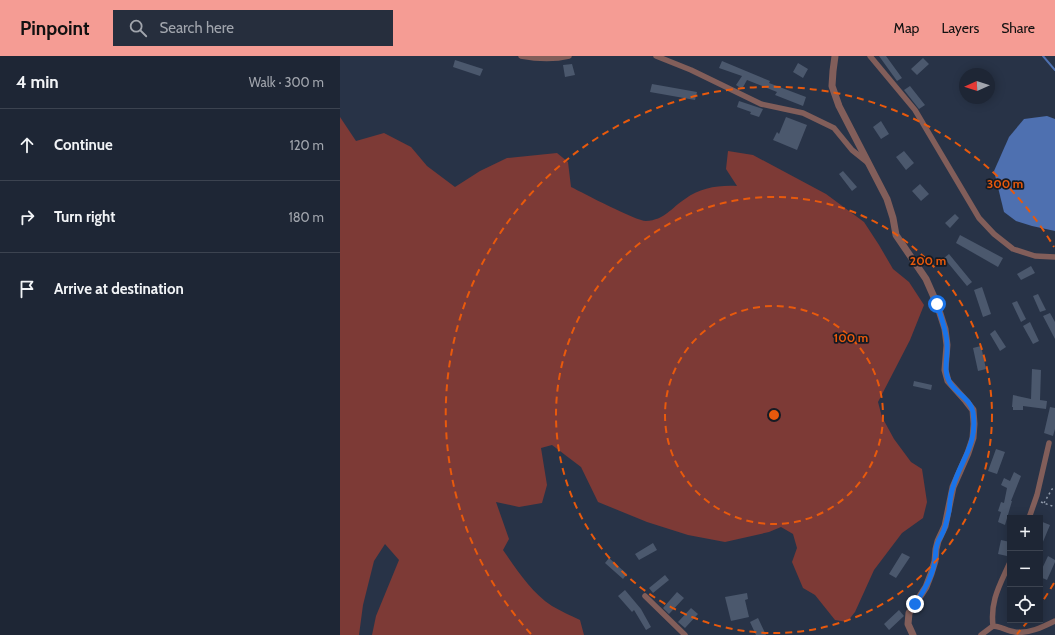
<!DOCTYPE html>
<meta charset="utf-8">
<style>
body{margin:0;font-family:Cabin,sans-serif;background:#262e3d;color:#f1f3f6}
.controls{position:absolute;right:12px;bottom:12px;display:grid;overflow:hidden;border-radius:0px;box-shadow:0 2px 10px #0003}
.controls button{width:36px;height:36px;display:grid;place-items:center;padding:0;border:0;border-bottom:1px solid #3c4350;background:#1e2635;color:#f1f3f6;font:20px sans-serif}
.compass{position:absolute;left:619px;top:12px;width:36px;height:36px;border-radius:50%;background:#1e2635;box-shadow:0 2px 10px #0003;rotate:267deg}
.stop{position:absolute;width:12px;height:12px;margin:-9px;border:3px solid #1a73e8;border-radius:50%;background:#fff}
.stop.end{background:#1a73e8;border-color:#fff;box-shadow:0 1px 4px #0008}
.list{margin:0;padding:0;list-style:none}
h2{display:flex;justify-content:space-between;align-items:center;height:52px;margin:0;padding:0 16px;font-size:17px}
h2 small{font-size:13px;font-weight:400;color:#a1a5ad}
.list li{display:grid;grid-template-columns:26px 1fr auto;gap:12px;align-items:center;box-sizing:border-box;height:72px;padding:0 16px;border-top:1px solid #3c4350}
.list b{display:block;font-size:15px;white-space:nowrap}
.list em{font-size:13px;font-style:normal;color:#a1a5ad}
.icon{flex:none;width:22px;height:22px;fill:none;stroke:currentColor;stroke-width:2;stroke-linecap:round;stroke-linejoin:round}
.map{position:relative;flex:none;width:715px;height:579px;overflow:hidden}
header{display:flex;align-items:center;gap:24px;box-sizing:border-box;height:56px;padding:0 20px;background:#f59c94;color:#111}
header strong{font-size:19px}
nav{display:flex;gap:22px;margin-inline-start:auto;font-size:14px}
.search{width:280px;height:36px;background:#262e3d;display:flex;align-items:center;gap:10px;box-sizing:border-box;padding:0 14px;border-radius:0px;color:#a1a5ad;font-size:15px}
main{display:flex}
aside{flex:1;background:#1e2635}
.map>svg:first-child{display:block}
</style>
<header>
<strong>Pinpoint</strong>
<div class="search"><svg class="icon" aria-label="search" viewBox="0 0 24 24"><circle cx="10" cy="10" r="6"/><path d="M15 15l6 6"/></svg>Search here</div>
<nav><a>Map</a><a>Layers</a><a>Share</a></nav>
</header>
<main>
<aside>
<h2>4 min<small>Walk · 300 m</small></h2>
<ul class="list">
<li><svg class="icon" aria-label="ahead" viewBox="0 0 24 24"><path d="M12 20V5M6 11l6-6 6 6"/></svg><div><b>Continue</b></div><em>120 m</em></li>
<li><svg class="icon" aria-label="right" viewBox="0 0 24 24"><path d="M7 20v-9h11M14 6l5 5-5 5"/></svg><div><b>Turn right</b></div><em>180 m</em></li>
<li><svg class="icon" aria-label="arrive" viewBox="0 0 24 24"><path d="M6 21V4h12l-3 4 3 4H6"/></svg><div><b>Arrive at destination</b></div></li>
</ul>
</aside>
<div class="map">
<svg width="715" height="579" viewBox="0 0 715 579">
<rect width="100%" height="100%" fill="#283347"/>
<!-- green -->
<path fill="#7d3a36" d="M 0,61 L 16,85 L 44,77 L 71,91 L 87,110 L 115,131 L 140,115 L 167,102 L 217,97 L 228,106 L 231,131 C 243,137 296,165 306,165 C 325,164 331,152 345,143 C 360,132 378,129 397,130 L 386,113 L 388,95 L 413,99 L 486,138 L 524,166 L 539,189 L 553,213 L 569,226 L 584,249 L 570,284 L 538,346 L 542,361 L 554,383 L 571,406 L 582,413 L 587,446 L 583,462 L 562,477 L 534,514 L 515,556 L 507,566 L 495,564 L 475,539 L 463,532 L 452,506 L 457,492 L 453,478 L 441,471 L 429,476 L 385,486 L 348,479 L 307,466 L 258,446 L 241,411 L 212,389 L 201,392 L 207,429 L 202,447 L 179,451 L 156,446 L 169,483 L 163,494 C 177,514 191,536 212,550 C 221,555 231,560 240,564 L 244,579 L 32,579 L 36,560 L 59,504 L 45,488 L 34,505 L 23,549 L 19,579 L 0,579 Z"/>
<!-- water -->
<path fill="#4e70b0" d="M 707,60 L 715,63 L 715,175 L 692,170 L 676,165 L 664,156 L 654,115 L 669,81 L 684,63 Z"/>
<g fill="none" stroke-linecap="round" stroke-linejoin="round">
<!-- stream -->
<path stroke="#4e70b0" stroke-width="2" d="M 703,0 L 715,14"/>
</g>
<!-- building -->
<path fill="#4b586d" d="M 539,0 L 546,0 L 562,22 L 557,25 Z
M 583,2 L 589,8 L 577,19 L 571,13 Z
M 115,4 L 143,13 L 140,20 L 113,11 Z
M 382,5 L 430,25 L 429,27 L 466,41 L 463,50 L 435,39 L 437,36 L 407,24 L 402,33 L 396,29 L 402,20 L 379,12 Z
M 458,7 L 468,13 L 463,22 L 453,16 Z
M 232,8 L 235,19 L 225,21 L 223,9 Z
M 312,28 L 357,36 L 355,44 L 310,36 Z
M 570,30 L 585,49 L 579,53 L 564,34 Z
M 399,45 L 423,53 L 419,61 L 410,58 L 411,56 L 397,51 Z
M 446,61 L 467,69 L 457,94 L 433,84 L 437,76 L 439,78 Z
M 541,65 L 549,78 L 541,83 L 533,71 Z
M 564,95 L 574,107 L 566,114 L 556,101 Z
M 503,115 L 517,131 L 512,135 L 499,118 Z
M 580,128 L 589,138 L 581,145 L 572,135 Z
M 615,158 L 619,162 L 610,172 L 605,167 Z
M 620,179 L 663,202 L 658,211 L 616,187 Z
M 609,198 L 632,226 L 627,230 L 604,202 Z
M 691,210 L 695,217 L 681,224 L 677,218 Z
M 642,231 L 651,258 L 643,261 L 634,234 Z
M 698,238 L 706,254 L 700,256 L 693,240 Z
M 677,245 L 686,263 L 681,266 L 672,247 Z
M 710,257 L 715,266 L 715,283 L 703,260 Z
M 690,266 L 699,285 L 693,288 L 683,270 Z
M 655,274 L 666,291 L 660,295 L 650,278 Z
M 641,290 L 646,313 L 638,315 L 633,292 Z
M 692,313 L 701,314 L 700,344 L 707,345 L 706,353 L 683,350 L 683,354 L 673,354 L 673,351 L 672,351 L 673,339 L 691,343 Z
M 574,325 L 592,329 L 591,334 L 573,330 Z
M 710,351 L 715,352 L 715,373 L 713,380 L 704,377 Z
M 656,393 L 665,396 L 657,418 L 648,415 Z
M 674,416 L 681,420 L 671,445 L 672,445 L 665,469 L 658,466 L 661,456 L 658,455 L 661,446 L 664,447 L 667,432 L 661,429 L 664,422 L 670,425 Z
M 700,465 L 710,469 L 700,493 Z
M 661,484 L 670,486 L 667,500 L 658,498 Z
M 313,487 L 317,494 L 299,504 L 295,498 Z
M 562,497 L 570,501 L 556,522 L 549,518 Z
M 708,500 L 715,504 L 715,506 L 707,524 L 700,521 L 700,517 Z
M 269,502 L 287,518 L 283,523 L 265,507 Z
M 325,519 L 329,524 L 313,537 L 309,532 Z
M 285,534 L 301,553 L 311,571 L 306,574 L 294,554 L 292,556 L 278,540 Z
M 337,536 L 344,542 L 329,558 L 323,552 Z
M 407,537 L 408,543 L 405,544 L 409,561 L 391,565 L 385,541 Z
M 351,552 L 358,558 L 345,572 L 338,566 Z
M 559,554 L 564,560 L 549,574 L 544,568 Z
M 418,562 L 426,579 L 416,579 L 410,566 Z"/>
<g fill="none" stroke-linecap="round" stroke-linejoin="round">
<!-- path -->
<path stroke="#8f99a9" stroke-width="1.5" stroke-dasharray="2 3" stroke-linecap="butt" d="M 701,446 L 715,451
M 704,447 L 712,433 L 715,434"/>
<!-- minor -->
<path stroke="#825e5a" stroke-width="5.5" d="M 181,0 C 197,3 213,4 229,0
M 316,0 L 351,14 L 421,48 L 463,57 L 494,72 L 512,94 L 527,106
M 530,0 L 575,54 L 639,162 L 654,178 L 673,193 L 695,200 L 715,201
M 689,462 L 697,439 L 709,387
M 305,540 L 345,579
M 653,570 C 650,544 660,529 670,506
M 641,579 L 653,570 C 660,570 667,575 675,576 C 688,578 703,571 715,565"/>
<!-- tertiary -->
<path stroke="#825e5a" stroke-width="7" d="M 495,0 L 493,15 L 492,30 L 499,50 L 547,143 L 553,162 L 556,179 L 586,223 L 597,248 L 605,273 L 607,289 L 605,314 L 608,325 L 626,345 L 633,354 L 634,368 L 633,382 L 628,397 L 613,431 L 605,470 L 598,485 L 596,493 L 595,505 L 591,518 L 586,531 L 569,557 L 568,568 L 573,579"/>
</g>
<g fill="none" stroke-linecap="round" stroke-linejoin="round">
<!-- route -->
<path stroke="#1a73e8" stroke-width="5" d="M 575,548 C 584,535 593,520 595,504 C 596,498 595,492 598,486 C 599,483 601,481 602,478 C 606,471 607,463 609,455 C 610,447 610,439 613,431 C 621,403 638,389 633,356 C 631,343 614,336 609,325 C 603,314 608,301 607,289 C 607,276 601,261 597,248"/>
</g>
<!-- distance rings -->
<g fill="none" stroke="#e8590c" stroke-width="2" stroke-dasharray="7 5">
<circle cx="434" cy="359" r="109"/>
<circle cx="434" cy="359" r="218"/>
<path d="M714 527A327 327 0 0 1 700 549M688 565A327 327 0 0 1 677 578M191 578A327 327 0 1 1 714 191"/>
</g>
<circle cx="434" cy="359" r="6" fill="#e8590c" stroke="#161b24" stroke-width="2"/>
<g font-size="12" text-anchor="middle" font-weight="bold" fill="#e8590c" stroke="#161b24" stroke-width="3.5" stroke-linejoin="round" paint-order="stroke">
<text x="665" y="132">300 m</text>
<text x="588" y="209">200 m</text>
<text x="511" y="286">100 m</text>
</g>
</svg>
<div class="controls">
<button>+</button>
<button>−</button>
<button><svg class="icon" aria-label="locate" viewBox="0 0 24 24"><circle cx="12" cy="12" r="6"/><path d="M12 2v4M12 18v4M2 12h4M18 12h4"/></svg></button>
</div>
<svg class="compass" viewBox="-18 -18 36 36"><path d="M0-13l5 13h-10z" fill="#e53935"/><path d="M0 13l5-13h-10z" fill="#a1a5ad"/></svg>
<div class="stop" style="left:597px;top:248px"></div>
<div class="stop end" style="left:575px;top:548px"></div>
</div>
</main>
